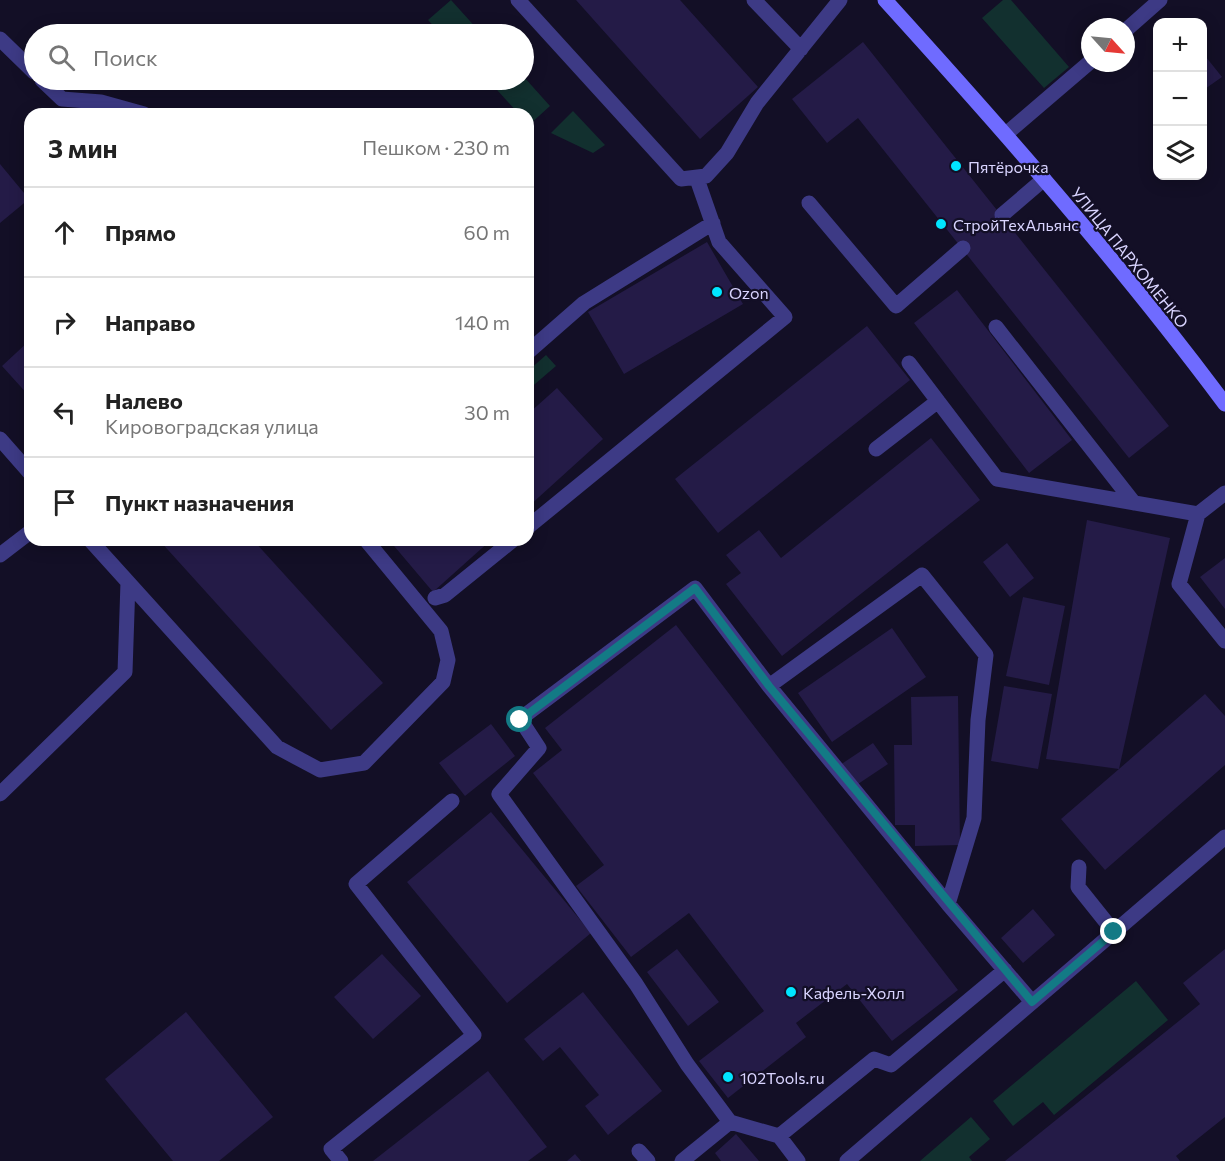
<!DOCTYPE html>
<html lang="ru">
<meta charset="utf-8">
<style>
body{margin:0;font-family:Commissioner,sans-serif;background:#f2f2f2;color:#222}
.controls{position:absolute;right:18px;top:18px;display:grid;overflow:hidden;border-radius:12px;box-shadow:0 3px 15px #0003}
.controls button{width:54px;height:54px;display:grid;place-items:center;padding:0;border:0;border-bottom:2px solid #e0e0e0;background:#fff;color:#222;font:30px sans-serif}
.compass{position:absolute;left:1081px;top:18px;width:54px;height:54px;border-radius:50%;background:#fff;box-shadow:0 3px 15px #0003;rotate:117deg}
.stop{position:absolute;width:18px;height:18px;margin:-14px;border:4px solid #137a85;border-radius:50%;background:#fff}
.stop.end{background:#137a85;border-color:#fff;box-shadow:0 2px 6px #0008}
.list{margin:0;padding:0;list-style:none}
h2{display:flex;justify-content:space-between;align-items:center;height:78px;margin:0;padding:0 24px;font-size:26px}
h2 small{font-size:20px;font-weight:400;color:#767676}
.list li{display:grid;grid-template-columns:39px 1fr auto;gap:18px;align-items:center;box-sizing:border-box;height:90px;padding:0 24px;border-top:2px solid #e0e0e0}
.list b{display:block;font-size:22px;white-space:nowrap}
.list p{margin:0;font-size:20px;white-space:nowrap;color:#767676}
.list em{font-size:20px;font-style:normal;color:#767676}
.icon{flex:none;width:33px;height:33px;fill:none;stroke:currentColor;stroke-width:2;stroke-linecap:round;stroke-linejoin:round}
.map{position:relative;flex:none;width:1225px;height:1161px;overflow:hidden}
.search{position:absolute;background:#fff;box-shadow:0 3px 15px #0003;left:24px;top:24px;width:510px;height:66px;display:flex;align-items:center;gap:15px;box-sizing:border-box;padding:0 21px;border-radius:33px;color:#767676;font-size:22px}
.panel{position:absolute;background:#fff;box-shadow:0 3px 15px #0003;left:24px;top:108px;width:510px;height:438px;border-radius:18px}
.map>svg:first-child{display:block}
</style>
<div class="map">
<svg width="1225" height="1161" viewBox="0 0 1225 1161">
<rect width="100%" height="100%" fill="#130f26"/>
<!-- green -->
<path fill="#12302f" d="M 451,0 L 479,31 L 475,34 L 441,34 L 428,20 Z
M 1003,0 L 1011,0 L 1069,67 L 1044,88 L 982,18 Z
M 524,77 L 550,106 L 529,125 L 528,114 L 519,114 L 488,80 L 524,80 Z
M 573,111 L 605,145 L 593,153 L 551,133 Z
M 546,355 L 556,366 L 528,390 L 528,371 Z
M 1136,981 L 1168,1020 L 1054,1115 L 1043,1102 L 1013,1126 L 993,1101 Z
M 971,1117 L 990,1139 L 969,1157 L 972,1161 L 920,1161 Z"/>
<!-- building -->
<path fill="#241b47" d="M 576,0 L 680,0 L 758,87 L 700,139 Z
M 863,42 L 1169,426 L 1129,458 L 858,118 L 827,143 L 792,99 Z
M 1202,52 L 1222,77 L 1202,91 Z
M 0,164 L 29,199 L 0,223 Z
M 707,242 L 743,304 L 624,374 L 588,312 Z
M 957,290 L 1072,440 L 1029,473 L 914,323 Z
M 867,326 L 910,380 L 718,533 L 675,479 Z
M 30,340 L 30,397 L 2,366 Z
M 557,388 L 603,439 L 528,507 L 528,414 Z
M 931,438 L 980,500 L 782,656 L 726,584 L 741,573 L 726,555 L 759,530 L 781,558 Z
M 1087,520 L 1170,538 L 1119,769 L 1205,694 L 1225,716 L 1225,765 L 1105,870 L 1061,819 L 1119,769 L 1046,759 Z
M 159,540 L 253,540 L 383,683 L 331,730 Z
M 389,540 L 491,540 L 433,592 Z
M 1007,543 L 1034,578 L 1010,597 L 983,562 Z
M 1225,558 L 1225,609 L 1200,577 Z
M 1023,597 L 1065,606 L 1049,685 L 1006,676 Z
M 676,625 L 958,990 L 892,1041 L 847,984 L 796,1023 L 806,1037 L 728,1098 L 699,1061 L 764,1011 L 689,913 L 631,957 L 576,886 L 604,865 L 533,773 L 562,750 L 545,728 Z
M 892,628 L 926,677 L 832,742 L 798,693 Z
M 1004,686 L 1052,694 L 1038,769 L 991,761 Z
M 958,696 L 960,845 L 915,846 L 915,825 L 895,825 L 894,745 L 912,745 L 911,697 Z
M 491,724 L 515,756 L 465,796 L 439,763 Z
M 873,743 L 888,764 L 855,786 L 840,765 Z
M 491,812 L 591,933 L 507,1003 L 407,882 Z
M 1033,909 L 1055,935 L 1023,963 L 1001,938 Z
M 677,949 L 719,1002 L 688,1026 L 647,972 Z
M 1225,949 L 1225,1117 L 1176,1156 L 1180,1161 L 1005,1161 L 1200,1004 L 1183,983 Z
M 382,954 L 421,996 L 373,1039 L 334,997 Z
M 583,992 L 662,1091 L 608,1135 L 585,1106 L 599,1095 L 560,1047 L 543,1061 L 524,1039 Z
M 186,1012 L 273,1117 L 219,1161 L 173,1161 L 105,1079 Z
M 488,1071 L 547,1147 L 528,1161 L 373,1161 Z
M 736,1134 L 759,1161 L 721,1161 L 715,1153 Z
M 575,1154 L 581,1161 L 567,1161 Z"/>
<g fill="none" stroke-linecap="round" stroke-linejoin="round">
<!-- service -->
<path stroke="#3d3a85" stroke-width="15" d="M 518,0 L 681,179 L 706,176 L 727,153 L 757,103 L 840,0
M 754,0 L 801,49
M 1126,30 L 1160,0
M 0,39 L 34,72
M 42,80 L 62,99 L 101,102 L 144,114
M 1006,134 L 1090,62
M 809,203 L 896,306 L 963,248
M 1002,215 L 1044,179
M 996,327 L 1134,503
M 528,352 L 584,303 L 713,223
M 909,363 L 997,479 L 1198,514
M 0,439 L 30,473
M 876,449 L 938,401
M 1225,493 L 1198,514 L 1179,584 L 1225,641
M 528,527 L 785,317 L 719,242 L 697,179
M 90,540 L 277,747 L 320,770 L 364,763 L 443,682 L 448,660 L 441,631 L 366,540
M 0,555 L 30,532
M 435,598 L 445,595 L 513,540
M 769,686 L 922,575 L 986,655 L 978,720 L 974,818 L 948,904 L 1032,1002
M 0,794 L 125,672 L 128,582
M 1079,867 L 1078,887 L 1114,932
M 779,1136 L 874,1059 L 891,1065 L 1005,970
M 639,1151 L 648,1161
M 341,1161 L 331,1149 L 474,1035 L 356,884 L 452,801
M 682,1161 L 730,1122
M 798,1161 L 779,1136 L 730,1122 L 687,1064 L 636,984 L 499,794 L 539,748 L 520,719 L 695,588 L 769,686 L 948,904"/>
<!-- tertiary -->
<path stroke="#3d3a85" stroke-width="15" d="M 847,1161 L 1225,837"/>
<!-- secondary -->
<path stroke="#6f6bff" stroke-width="15" d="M 885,0 C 1003,130 1120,263 1225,404"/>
</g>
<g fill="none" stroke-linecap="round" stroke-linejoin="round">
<!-- route -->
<path stroke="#137a85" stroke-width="8" d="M 520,720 L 695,588 L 769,686 L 1032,1002 L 1114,932"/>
</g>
<!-- markers -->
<g fill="#00e5ff" stroke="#130f26" stroke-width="2">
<circle cx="956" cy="166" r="6"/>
<circle cx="941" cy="224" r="6"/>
<circle cx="717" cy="292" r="6"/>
<circle cx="791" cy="992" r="6"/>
<circle cx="728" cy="1077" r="6"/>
</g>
<g text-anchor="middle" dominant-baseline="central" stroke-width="4.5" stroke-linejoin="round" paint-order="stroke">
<!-- poi labels -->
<g font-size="16" fill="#d9d4ff" stroke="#130f26" text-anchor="start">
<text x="968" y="166">Пятёрочка</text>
<text x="953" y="224">СтройТехАльянс</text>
<text x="729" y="292">Ozon</text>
<text x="803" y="992">Кафель-Холл</text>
<text x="740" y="1077">102Tools.ru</text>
</g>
<!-- street labels -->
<g font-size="16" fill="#d9d4ff" stroke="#130f26">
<text transform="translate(1130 257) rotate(51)">УЛИЦА ПАРХОМЕНКО</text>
</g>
</g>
</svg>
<div class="controls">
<button>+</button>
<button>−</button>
<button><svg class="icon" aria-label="layers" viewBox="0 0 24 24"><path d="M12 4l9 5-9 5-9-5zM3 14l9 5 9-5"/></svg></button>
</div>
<svg class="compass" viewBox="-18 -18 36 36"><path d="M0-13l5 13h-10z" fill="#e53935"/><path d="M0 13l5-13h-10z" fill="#767676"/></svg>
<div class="stop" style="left:520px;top:720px"></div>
<div class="stop end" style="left:1114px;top:932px"></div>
<div class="search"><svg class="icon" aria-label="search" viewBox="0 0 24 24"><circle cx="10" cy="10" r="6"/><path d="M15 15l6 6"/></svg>Поиск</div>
<section class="panel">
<h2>3 мин<small>Пешком · 230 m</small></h2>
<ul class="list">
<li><svg class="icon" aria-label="ahead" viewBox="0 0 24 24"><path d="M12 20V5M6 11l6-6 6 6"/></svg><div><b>Прямо</b></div><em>60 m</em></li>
<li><svg class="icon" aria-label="right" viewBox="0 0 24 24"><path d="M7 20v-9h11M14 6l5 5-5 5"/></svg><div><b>Направо</b></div><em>140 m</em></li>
<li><svg class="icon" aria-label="left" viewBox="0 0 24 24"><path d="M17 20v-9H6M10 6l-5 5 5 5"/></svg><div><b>Налево</b><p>Кировоградская улица</p></div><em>30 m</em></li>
<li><svg class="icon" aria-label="arrive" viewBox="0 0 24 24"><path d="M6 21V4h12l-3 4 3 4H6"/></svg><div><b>Пункт назначения</b></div></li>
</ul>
</section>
</div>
